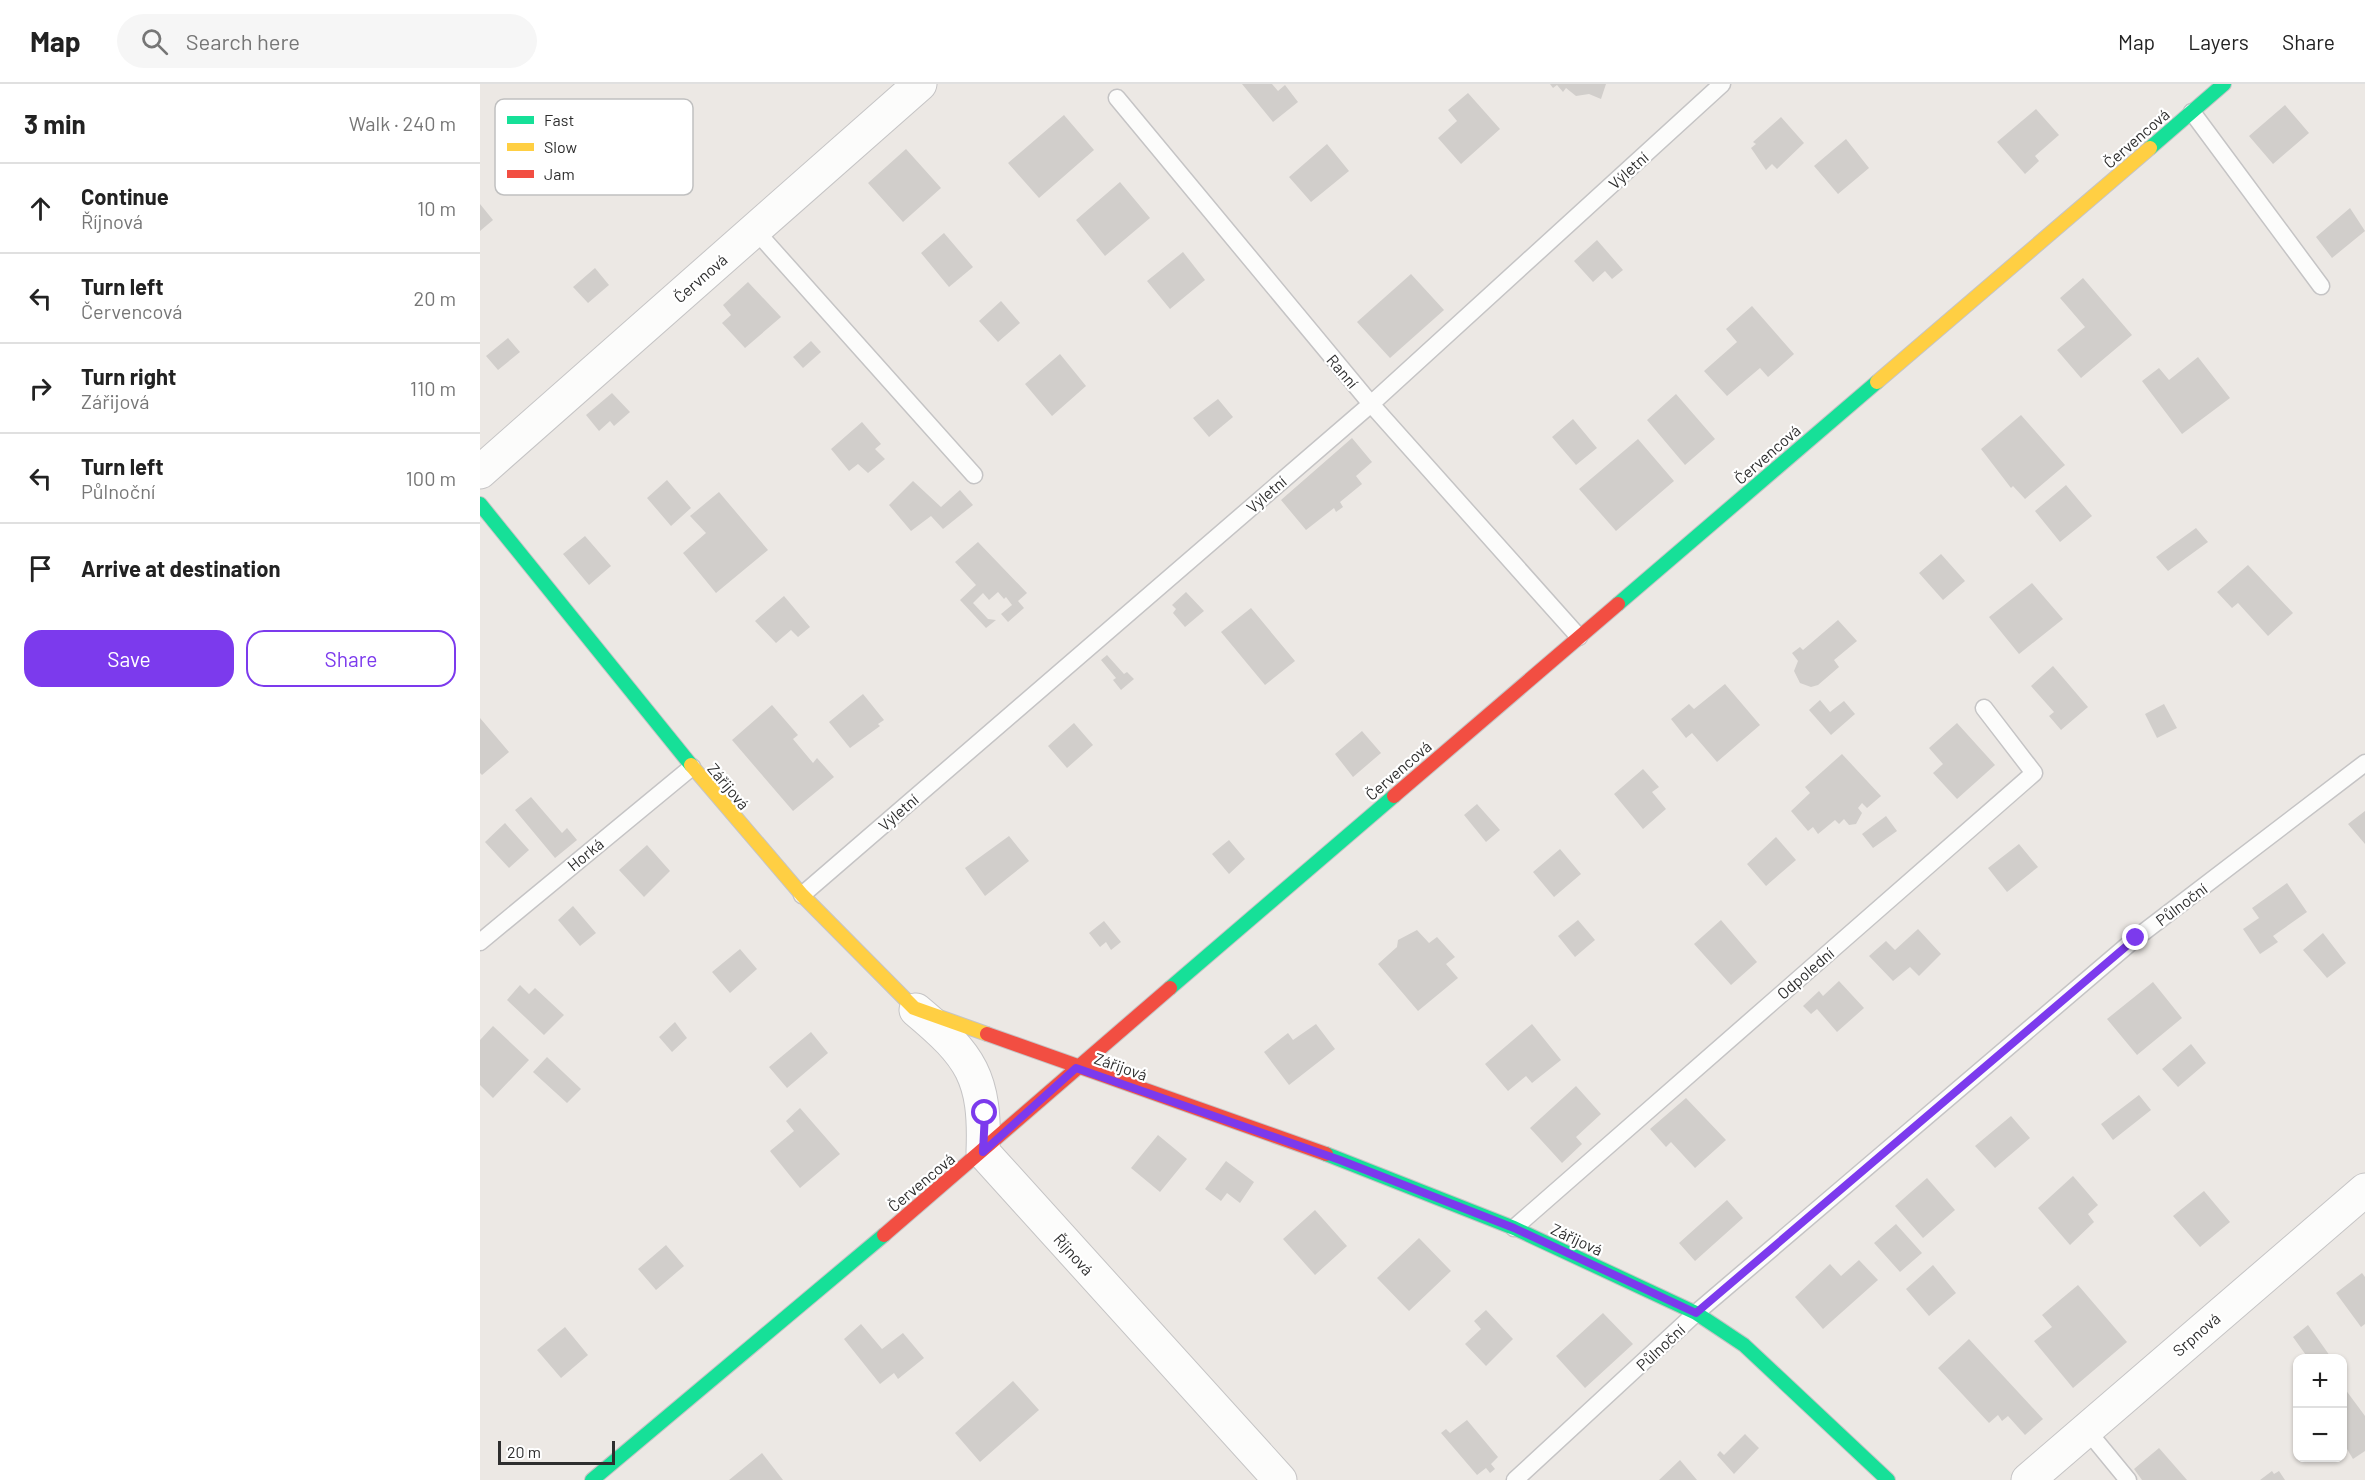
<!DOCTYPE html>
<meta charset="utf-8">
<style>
body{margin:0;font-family:Barlow,sans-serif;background:#f6f6f6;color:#222}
.controls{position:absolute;right:18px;bottom:18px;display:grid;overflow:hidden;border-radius:12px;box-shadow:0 2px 4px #0004}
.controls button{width:54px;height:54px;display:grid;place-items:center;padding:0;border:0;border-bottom:2px solid #e0e0e0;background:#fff;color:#222;font:30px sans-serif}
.scale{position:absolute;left:18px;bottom:15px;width:117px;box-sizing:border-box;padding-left:6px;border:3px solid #2e2e2e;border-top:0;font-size:16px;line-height:21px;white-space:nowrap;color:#2e2e2e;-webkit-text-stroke:4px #fff;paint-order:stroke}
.stop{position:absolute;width:18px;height:18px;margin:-14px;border:4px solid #7c3aed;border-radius:50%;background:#fff}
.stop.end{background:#7c3aed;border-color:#fff;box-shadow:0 2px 6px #0008}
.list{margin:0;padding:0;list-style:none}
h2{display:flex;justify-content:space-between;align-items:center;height:78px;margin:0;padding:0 24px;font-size:26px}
h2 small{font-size:20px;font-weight:400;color:#767676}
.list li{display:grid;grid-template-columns:39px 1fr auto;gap:18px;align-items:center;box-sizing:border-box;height:90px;padding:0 24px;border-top:2px solid #e0e0e0}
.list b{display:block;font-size:22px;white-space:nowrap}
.list p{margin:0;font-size:20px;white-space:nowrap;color:#767676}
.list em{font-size:20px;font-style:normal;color:#767676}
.actions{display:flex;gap:12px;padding:18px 24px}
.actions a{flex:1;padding:14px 0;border:2px solid #7c3aed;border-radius:18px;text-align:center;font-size:21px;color:#7c3aed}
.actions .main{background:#7c3aed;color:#fff}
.icon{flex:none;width:33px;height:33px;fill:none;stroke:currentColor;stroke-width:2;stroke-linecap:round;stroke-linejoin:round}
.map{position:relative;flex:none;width:1885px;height:1396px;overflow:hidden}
header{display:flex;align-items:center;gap:36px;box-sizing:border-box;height:84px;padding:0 30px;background:#fff;border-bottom:2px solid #e0e0e0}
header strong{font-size:28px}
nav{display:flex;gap:33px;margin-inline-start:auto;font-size:21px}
.search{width:420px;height:54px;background:#f6f6f6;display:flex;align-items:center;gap:15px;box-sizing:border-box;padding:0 21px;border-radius:33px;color:#767676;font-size:22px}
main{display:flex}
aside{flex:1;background:#fff}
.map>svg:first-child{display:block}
</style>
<header>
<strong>Map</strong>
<div class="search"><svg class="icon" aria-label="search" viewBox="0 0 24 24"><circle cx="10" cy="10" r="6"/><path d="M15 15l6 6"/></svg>Search here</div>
<nav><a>Map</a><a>Layers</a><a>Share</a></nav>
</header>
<main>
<aside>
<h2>3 min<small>Walk · 240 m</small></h2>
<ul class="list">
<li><svg class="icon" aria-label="ahead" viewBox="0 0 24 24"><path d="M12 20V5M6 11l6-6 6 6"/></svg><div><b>Continue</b><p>Říjnová</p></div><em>10 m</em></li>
<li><svg class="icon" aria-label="left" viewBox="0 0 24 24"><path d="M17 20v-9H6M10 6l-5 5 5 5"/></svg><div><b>Turn left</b><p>Červencová</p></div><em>20 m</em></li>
<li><svg class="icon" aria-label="right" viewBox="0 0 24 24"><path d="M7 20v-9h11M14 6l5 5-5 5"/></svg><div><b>Turn right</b><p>Zářijová</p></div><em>110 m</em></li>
<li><svg class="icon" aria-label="left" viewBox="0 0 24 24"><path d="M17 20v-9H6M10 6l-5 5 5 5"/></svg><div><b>Turn left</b><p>Půlnoční</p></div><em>100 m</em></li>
<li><svg class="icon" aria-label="arrive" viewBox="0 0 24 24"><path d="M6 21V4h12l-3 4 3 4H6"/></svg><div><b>Arrive at destination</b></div></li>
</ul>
<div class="actions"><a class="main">Save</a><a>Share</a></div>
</aside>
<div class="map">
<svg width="1885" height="1396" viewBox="0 0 1885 1396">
<rect width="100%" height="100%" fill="#ece8e4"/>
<!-- building -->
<path fill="#d1cecb" d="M 762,0 L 792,0 L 798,7 L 805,1 L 818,18 L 793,38 Z
M 1070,0 L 1126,0 L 1121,15 L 1109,10 L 1096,12 L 1086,4 L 1083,8 L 1077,1 L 1073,4 Z
M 988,9 L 1020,45 L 981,80 L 958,54 L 977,37 L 968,26 Z
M 1805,21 L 1829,49 L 1793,80 L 1769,52 Z
M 1556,25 L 1579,51 L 1555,72 L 1559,77 L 1545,90 L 1517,58 Z
M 584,31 L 614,66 L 559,114 L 528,79 Z
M 1301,33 L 1324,59 L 1297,85 L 1292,80 L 1286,86 L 1271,64 L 1276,60 L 1273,58 Z
M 1366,55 L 1389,84 L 1358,110 L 1334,82 Z
M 847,60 L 869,87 L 831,118 L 809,93 Z
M 426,65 L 461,104 L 423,138 L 388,99 Z
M 640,98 L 670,134 L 625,172 L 596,136 Z
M 0,120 L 13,136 L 0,147 Z
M 1870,124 L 1885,147 L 1852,174 L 1836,153 Z
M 464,149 L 493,183 L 469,203 L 441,169 Z
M 1117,156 L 1143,186 L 1132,195 L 1125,187 L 1113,198 L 1094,177 Z
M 703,168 L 725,196 L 690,225 L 667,197 Z
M 115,184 L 129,201 L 108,219 L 93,203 Z
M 931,190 L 964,226 L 910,274 L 877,238 Z
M 1603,194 L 1652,251 L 1601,294 L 1577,266 L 1605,243 L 1580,214 Z
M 268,198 L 301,233 L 265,264 L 242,239 L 251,231 L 243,221 Z
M 521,217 L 540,239 L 518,258 L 499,237 Z
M 1272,222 L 1314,270 L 1288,293 L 1280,284 L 1247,312 L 1224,287 L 1257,258 L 1246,245 Z
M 28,254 L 40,268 L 18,286 L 6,272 Z
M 331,257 L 341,268 L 323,284 L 313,273 Z
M 580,270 L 606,302 L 572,332 L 545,300 Z
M 1718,273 L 1750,314 L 1702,350 L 1662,297 L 1679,284 L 1689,296 Z
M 132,309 L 150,328 L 134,342 L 130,337 L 119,347 L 106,331 Z
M 1196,310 L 1235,355 L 1205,381 L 1167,336 Z
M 738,315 L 753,333 L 729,353 L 713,334 Z
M 1541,331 L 1585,381 L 1545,415 L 1533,402 L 1531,404 L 1501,365 Z
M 1093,335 L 1117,364 L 1096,381 L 1072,353 Z
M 382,338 L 401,360 L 395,365 L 405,375 L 388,389 L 378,380 L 369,387 L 351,365 Z
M 872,354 L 892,378 L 876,392 L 882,400 L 860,418 L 863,423 L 856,428 L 854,424 L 826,446 L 801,416 Z
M 1158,355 L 1194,397 L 1136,447 L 1099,405 Z
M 187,396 L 211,424 L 191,442 L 167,414 Z
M 433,397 L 461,423 L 480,406 L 493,421 L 463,445 L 451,432 L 431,447 L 409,421 Z
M 1586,401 L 1612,432 L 1580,458 L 1555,427 Z
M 239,408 L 288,466 L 236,509 L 203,469 L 226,449 L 210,432 Z
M 1716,444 L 1728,458 L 1688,487 L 1676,473 Z
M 105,452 L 131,482 L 109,501 L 83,470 Z
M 498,458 L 547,509 L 538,517 L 544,524 L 528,538 L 521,530 L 532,521 L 526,513 L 524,515 L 518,508 L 509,516 L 503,509 L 493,519 L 508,535 L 516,536 L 506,544 L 480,516 L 496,501 L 475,478 Z
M 1461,470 L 1485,497 L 1463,516 L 1439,489 Z
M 1768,481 L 1813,529 L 1788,552 L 1758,519 L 1752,524 L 1737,508 Z
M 1552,499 L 1583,535 L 1539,570 L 1509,533 Z
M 706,508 L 724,527 L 705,543 L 693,529 L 696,525 L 692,521 Z
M 304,512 L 330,543 L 318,553 L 311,546 L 296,559 L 275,537 Z
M 771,524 L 815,577 L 785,601 L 741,548 Z
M 1358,536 L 1377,557 L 1354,576 L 1359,583 L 1338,601 L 1331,603 L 1320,599 L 1314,587 L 1318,577 L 1312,569 L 1320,563 L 1323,566 Z
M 627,571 L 644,590 L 647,588 L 654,595 L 641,606 L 633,596 L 636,594 L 621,576 Z
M 1573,582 L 1608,623 L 1581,646 L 1569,632 L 1574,628 L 1551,602 Z
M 1245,600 L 1280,641 L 1237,678 L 1212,649 L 1206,654 L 1191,635 L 1209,620 L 1214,625 Z
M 383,610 L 404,636 L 398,640 L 400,642 L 370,664 L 349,638 Z
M 1340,616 L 1350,628 L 1364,617 L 1375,630 L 1351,651 L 1329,626 Z
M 1684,620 L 1697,644 L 1677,654 L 1665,630 Z
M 292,621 L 318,651 L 313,655 L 333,679 L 337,674 L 354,693 L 313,727 L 252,656 Z
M 0,634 L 29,668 L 2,691 L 0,689 Z
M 594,639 L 613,661 L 587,684 L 568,662 Z
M 1477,639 L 1515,681 L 1477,715 L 1453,689 L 1463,680 L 1449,664 Z
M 882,647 L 901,669 L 873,693 L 855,670 Z
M 1362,670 L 1401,712 L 1387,724 L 1382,719 L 1378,724 L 1382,729 L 1376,740 L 1369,741 L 1364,735 L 1359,740 L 1355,736 L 1338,750 L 1333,743 L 1328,747 L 1311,727 L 1330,709 L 1325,703 Z
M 1163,685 L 1179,703 L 1172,708 L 1186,725 L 1163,745 L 1134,710 Z
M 51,713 L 82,749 L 87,744 L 97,756 L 75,774 L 35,726 Z
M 997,720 L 1020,746 L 1006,758 L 984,731 Z
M 1885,727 L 1885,760 L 1868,740 Z
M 1406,732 L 1417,747 L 1393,764 L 1382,750 Z
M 25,739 L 49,766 L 29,784 L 5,758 Z
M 529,752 L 549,777 L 505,812 L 485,784 Z
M 1296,753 L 1316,776 L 1286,802 L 1267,780 Z
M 749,756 L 765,775 L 749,790 L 732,770 Z
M 1539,760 L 1558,783 L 1527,808 L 1508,784 Z
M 167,761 L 190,787 L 164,813 L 139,786 Z
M 1080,765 L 1101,790 L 1074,813 L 1053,788 Z
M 1807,799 L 1827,828 L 1793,852 L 1798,858 L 1780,870 L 1763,845 L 1779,834 L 1772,824 Z
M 93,822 L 116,849 L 100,862 L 78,836 Z
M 1098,836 L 1115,856 L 1095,873 L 1078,852 Z
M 1241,836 L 1277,878 L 1251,901 L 1214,860 Z
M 624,837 L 641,858 L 631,866 L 626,858 L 620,863 L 609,849 Z
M 1438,845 L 1461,870 L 1439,892 L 1430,883 L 1413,897 L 1389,872 L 1406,857 L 1415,866 Z
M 937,846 L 949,859 L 957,853 L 975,873 L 966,880 L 978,894 L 938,927 L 898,880 L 917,863 L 918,856 Z
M 1843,849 L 1866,879 L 1847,894 L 1823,866 Z
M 260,865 L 277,885 L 250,909 L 232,888 Z
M 1359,897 L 1384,924 L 1357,948 L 1337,925 L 1331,930 L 1323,922 L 1339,907 L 1343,912 Z
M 1673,898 L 1702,934 L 1657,971 L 1627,935 Z
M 40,901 L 49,910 L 55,904 L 84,931 L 64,951 L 27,916 Z
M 195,938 L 207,954 L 192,968 L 179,953 Z
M 836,940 L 855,965 L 809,1001 L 784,968 L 808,949 L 813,956 Z
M 1052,940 L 1081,976 L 1052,999 L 1046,992 L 1028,1007 L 1005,980 Z
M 13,942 L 49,976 L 13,1014 L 0,1001 L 0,956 Z
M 331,948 L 348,969 L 307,1004 L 289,983 Z
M 1711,960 L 1726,979 L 1698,1003 L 1682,985 Z
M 67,973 L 101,1005 L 87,1019 L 53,988 Z
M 1096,1002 L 1121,1030 L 1096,1053 L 1102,1060 L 1082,1079 L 1050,1044 Z
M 1659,1011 L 1671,1026 L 1633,1056 L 1621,1040 Z
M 1206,1014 L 1246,1056 L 1215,1084 L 1191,1058 L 1186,1063 L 1170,1045 Z
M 320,1024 L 360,1070 L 320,1104 L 290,1067 L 314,1047 L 306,1037 Z
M 1531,1032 L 1550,1054 L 1515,1084 L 1495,1062 Z
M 678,1051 L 707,1075 L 680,1108 L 651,1084 Z
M 746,1077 L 774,1098 L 760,1119 L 747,1109 L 741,1117 L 725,1105 Z
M 1593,1092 L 1618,1121 L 1608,1130 L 1614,1138 L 1590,1161 L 1558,1124 Z
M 1447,1094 L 1475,1126 L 1443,1154 L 1415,1122 Z
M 1724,1107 L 1750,1138 L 1720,1163 L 1693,1132 Z
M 1247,1116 L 1263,1134 L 1215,1177 L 1199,1159 Z
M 835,1126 L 867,1162 L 835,1191 L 803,1155 Z
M 1416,1140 L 1442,1169 L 1420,1188 L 1394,1159 Z
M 939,1154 L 971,1187 L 929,1227 L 897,1194 Z
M 186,1161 L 204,1182 L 176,1206 L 158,1185 Z
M 1379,1176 L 1398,1196 L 1343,1245 L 1315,1213 L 1350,1180 L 1361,1192 Z
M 1453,1181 L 1476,1209 L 1449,1232 L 1426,1205 Z
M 1882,1189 L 1885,1193 L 1885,1240 L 1881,1243 L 1856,1209 Z
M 1598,1201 L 1647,1258 L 1593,1304 L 1554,1257 L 1572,1243 L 1562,1231 Z
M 1006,1226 L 1033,1255 L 1006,1282 L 985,1260 L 1001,1245 L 994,1237 Z
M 1123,1229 L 1153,1260 L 1105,1304 L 1076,1272 Z
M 381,1240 L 402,1265 L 423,1249 L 444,1274 L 418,1295 L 414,1289 L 400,1300 L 364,1255 Z
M 1828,1241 L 1850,1272 L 1847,1274 L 1828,1274 L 1813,1253 Z
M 85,1243 L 108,1271 L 81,1294 L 57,1266 Z
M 1489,1255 L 1563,1335 L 1545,1351 L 1528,1332 L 1522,1337 L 1518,1331 L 1509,1339 L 1458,1284 Z
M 533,1297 L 559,1326 L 500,1378 L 475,1349 Z
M 1865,1305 L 1885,1332 L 1885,1367 L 1873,1375 L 1867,1365 L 1863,1365 L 1863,1307 Z
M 987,1336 L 1018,1373 L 1011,1380 L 1015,1385 L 1010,1389 L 1006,1384 L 997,1391 L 961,1349 L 966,1345 L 970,1349 Z
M 1265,1350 L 1279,1364 L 1254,1390 L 1237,1371 L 1240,1367 L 1244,1371 Z
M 1679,1364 L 1707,1396 L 1662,1396 L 1654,1385 Z
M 282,1369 L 303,1396 L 249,1396 Z
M 1200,1376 L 1217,1396 L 1179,1396 Z
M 1792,1387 L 1794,1390 L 1799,1387 L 1805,1396 L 1780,1396 Z"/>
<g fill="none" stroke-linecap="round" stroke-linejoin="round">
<defs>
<path id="lane" d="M 637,14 L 891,320 L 1099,553
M 1712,28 L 1841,202
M 275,146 L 494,391
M 322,811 L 891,320 L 1242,0
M 0,858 L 212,683
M 1034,1144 L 1554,689 L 1504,624
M 1606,1345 L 1648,1396
M 1035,1396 L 1216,1229 L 1656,854 L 1885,679"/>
<path id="street" d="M 0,388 L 440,0
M 436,926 C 491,972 506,993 503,1068 L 800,1396
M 1548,1396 L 1885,1106"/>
<path id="fast" d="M 1670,64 L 1744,0
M 0,420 L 211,681
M 1138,520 L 1397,298
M 690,904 L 914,712
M 846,1070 L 1034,1144 L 1216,1229 L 1264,1261 L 1408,1396
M 112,1396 L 404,1151"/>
<path id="slow" d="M 1397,298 L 1670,64
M 211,681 L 322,811 L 434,924 L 507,950"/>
<path id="jam" d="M 914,712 L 1138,520
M 507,950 L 846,1070
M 404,1151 L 690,904"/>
</defs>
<!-- lane casing -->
<use href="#lane" stroke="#c5c4c5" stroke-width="19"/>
<!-- street casing -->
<use href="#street" stroke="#c5c4c5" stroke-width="35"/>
<!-- fast casing -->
<use href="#fast" stroke="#c5c4c5" stroke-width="16"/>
<!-- slow casing -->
<use href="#slow" stroke="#c5c4c5" stroke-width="16"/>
<!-- jam casing -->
<use href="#jam" stroke="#c5c4c5" stroke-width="16"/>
<!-- lane -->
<use href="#lane" stroke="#fcfcfb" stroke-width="16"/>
<!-- street -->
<use href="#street" stroke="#fcfcfb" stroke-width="33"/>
<!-- fast -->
<use href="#fast" stroke="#16e098" stroke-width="14"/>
<!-- slow -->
<use href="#slow" stroke="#ffcf43" stroke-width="14"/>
<!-- jam -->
<use href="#jam" stroke="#f24e42" stroke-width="14"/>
</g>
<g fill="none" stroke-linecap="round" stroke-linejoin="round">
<!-- route -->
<path stroke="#7c3aed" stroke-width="8" d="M 505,1029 L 503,1068 L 596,984 L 860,1076 L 1034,1144 L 1216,1229 L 1656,854"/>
</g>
<g text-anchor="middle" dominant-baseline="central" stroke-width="4.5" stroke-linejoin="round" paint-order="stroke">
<!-- street labels -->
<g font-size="16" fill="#2e2e2e" stroke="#fff">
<text transform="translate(1656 54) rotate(-41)">Červencová</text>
<text transform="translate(1148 86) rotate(-42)">Výletní</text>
<text transform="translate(220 194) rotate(-41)">Červnová</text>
<text transform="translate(863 287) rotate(50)">Ranní</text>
<text transform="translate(1287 370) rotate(-41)">Červencová</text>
<text transform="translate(786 410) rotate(-41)">Výletní</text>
<text transform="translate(918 686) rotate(-41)">Červencová</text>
<text transform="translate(249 702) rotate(50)">Zářijová</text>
<text transform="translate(418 728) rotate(-41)">Výletní</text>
<text transform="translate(105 770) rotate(-39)">Horká</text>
<text transform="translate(1701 820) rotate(-37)">Půlnoční</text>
<text transform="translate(1325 889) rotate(-41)">Odpolední</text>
<text transform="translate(641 982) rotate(19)">Zářijová</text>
<text transform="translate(441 1098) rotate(-40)">Červencová</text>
<text transform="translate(1097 1155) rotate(25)">Zářijová</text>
<text transform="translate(594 1170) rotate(48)">Říjnová</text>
<text transform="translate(1716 1250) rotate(-41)">Srpnová</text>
<text transform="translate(1180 1263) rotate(-43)">Půlnoční</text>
</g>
</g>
<!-- legend -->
<rect x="15" y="15" width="198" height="96" rx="9" fill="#fff" stroke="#c0c0c0" stroke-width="1.5"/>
<rect x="27" y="32" width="27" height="8" fill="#16e098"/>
<rect x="27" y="59" width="27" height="8" fill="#ffcf43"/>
<rect x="27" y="86" width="27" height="8" fill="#f24e42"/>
<g font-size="16" fill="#2e2e2e">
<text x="64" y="42">Fast</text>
<text x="64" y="69">Slow</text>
<text x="64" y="96">Jam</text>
</g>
</svg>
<div class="controls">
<button>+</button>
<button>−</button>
</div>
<div class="scale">20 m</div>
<div class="stop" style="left:505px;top:1029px"></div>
<div class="stop end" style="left:1656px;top:854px"></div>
</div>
</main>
